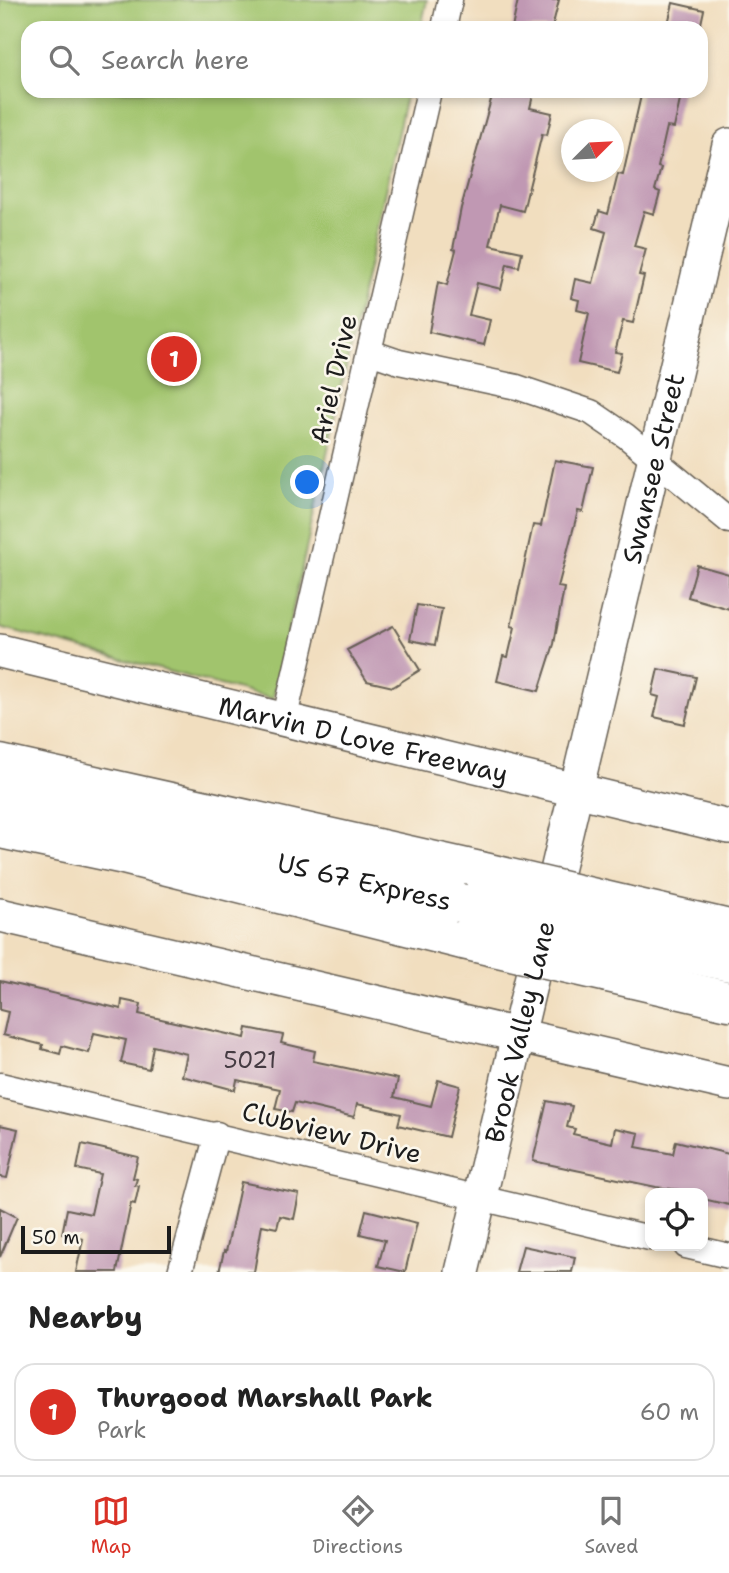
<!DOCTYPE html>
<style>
body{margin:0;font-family:"Shantell Sans",sans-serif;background:#f2f2f2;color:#222}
.controls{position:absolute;right:21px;bottom:21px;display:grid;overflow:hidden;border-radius:14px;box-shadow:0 4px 10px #0003}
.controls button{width:63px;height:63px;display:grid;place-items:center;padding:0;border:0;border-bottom:2px solid #e0e0e0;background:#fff;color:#222;font:35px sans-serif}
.compass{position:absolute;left:561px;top:119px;width:63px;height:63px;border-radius:50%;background:#fff;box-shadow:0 4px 10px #0003;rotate:66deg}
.scale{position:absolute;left:21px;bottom:18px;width:150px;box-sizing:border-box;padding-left:7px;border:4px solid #1c1c1c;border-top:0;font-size:19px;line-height:24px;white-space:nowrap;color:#1c1c1c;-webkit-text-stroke:5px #fbf7ec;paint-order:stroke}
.you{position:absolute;left:308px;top:483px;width:24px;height:24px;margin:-18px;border:5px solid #fff;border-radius:50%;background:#1a73e8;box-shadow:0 0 0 10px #1a73e833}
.badge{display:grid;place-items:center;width:46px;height:46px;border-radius:50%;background:#d93025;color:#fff;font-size:23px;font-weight:700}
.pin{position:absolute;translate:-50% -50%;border:4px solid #fff;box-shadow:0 2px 7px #0006}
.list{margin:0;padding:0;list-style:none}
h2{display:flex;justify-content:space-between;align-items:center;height:91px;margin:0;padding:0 28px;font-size:30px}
h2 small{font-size:23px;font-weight:400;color:#767676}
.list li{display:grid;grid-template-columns:46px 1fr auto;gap:21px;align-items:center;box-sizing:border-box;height:98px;margin:0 14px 14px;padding:0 14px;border:2px solid #e0e0e0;border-radius:21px}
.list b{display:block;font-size:26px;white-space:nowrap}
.list p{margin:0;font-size:23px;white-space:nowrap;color:#767676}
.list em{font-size:23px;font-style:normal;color:#767676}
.icon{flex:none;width:38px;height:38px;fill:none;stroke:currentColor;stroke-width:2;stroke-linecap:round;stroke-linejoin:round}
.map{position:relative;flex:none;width:729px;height:1272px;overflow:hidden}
.search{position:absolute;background:#fff;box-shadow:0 4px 10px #0003;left:21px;right:21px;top:21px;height:77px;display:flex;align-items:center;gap:18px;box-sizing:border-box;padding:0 24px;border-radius:21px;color:#767676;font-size:26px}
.sheet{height:203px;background:#fff}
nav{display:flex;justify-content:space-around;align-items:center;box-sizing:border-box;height:98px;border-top:2px solid #e0e0e0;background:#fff;font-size:19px;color:#767676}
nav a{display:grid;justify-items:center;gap:4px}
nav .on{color:#d93025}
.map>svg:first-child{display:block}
</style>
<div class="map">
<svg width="729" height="1272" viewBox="0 0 729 1272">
<rect width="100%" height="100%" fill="#fbf7ec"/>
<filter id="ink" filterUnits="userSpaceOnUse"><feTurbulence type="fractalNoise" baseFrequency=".0143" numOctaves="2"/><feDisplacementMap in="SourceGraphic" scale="14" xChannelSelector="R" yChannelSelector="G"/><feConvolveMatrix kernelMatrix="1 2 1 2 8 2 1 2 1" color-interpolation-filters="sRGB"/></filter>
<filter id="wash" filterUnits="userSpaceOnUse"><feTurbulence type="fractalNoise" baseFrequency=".00686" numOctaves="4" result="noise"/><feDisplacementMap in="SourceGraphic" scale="28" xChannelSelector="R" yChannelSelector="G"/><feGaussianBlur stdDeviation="1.57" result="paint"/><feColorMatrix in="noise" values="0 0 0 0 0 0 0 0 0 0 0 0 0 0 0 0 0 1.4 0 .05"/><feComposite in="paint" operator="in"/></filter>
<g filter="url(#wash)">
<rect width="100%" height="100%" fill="#f1debf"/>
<!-- green -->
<path fill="#a1c46d" stroke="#5e7044" stroke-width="2" d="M 0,0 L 427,0 L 421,28 L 28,28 L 28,91 L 407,91 L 273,699 L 0,627 Z"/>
<g id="blocks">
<!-- building -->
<path fill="#c098b3" d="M 518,0 L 559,0 L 552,28 L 512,28 Z
M 673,3 L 704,10 L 700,28 L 667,28 Z
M 503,91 L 534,91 L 530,108 L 552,113 L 547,135 L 542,134 L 523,211 L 500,205 L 490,245 L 522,252 L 519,267 L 507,264 L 501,289 L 477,283 L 469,315 L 490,320 L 484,345 L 429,332 L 438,282 L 447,285 L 456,250 L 453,249 L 461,208 L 492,96 L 501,98 Z
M 642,91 L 682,91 L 674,128 L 667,127 L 658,167 L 661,168 L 655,190 L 660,192 L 654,214 L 644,211 L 634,246 L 646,249 L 639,275 L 644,276 L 633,323 L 623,321 L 615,352 L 622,353 L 617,372 L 578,363 L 589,313 L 577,310 L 579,300 L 571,298 L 575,279 L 593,283 L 606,232 L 594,228 L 599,211 L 608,214 L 618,174 L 623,175 Z
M 555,460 L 593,467 L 583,512 L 578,511 L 558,587 L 564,588 L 554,644 L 539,691 L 497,681 L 503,656 L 508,657 L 515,627 L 511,626 L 533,525 L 541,526 Z
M 697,565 L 729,574 L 729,609 L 688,597 Z
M 417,605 L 442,609 L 435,645 L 410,640 Z
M 393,626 L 420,670 L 393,687 L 367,681 L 347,650 Z
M 658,669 L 696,677 L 685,724 L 654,717 L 659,697 L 652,695 Z
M 0,981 L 121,1009 L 122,1000 L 141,1004 L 139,1014 L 245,1038 L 247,1028 L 283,1035 L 281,1043 L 315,1051 L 313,1061 L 398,1079 L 394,1097 L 431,1106 L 438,1080 L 460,1086 L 448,1137 L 398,1125 L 401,1114 L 357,1104 L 354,1117 L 295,1103 L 292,1112 L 275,1109 L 280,1089 L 237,1080 L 235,1090 L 182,1076 L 187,1054 L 153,1046 L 149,1069 L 121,1063 L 126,1040 L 94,1033 L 89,1053 L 62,1046 L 60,1054 L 42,1049 L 43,1045 L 3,1035 L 8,1012 L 0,1010 Z
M 547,1101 L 572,1106 L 567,1127 L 575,1129 L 573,1134 L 612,1143 L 615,1128 L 639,1133 L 636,1147 L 673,1154 L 676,1141 L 729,1154 L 729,1205 L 703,1199 L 703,1193 L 656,1187 L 533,1161 Z
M 0,1125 L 18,1129 L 7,1178 L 0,1177 Z
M 82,1144 L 138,1157 L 133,1178 L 137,1179 L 135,1185 L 139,1186 L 135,1204 L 131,1203 L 117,1272 L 76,1272 L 83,1239 L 62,1234 L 67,1209 L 91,1214 L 100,1174 L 77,1169 Z
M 241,1182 L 299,1194 L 294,1219 L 280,1216 L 277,1228 L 262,1225 L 254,1272 L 219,1272 L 224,1251 L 226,1252 Z
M 0,1208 L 17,1217 L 0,1257 Z
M 366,1210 L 417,1223 L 405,1272 L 378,1266 L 385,1240 L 360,1234 Z
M 523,1246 L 575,1257 L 572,1272 L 516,1272 Z"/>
</g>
</g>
<g filter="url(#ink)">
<use href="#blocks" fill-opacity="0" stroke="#676055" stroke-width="2"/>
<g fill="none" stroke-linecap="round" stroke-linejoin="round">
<defs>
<path id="street" d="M 444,28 L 450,0
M 370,352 L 399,362 L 517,387 L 591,412 L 626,436 L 729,521
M 284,721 L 429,91
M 0,1085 L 650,1238
M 686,1246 L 729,1256
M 180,1272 L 217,1134"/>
<g id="secondary">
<path id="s1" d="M 0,651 L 729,827"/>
<path d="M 0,915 L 729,1084"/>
<path id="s2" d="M 462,1272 L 729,145"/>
</g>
<g id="highway">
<path d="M 0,764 L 480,871"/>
<path id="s3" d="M 0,797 L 460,903"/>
<path d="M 0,829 L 124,855 L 463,940"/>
<path d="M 625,905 L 729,929"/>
<path d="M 614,938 L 729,962"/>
<path d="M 608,973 L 729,1001"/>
</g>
</defs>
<!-- street casing -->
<use href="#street" stroke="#676055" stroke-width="27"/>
<!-- secondary casing -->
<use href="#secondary" stroke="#676055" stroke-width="36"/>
<!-- highway casing -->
<use href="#highway" stroke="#676055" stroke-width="41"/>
<!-- street -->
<use href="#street" stroke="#fff" stroke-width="24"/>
<!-- secondary -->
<use href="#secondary" stroke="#fff" stroke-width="33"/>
<!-- highway -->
<use href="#highway" stroke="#fff" stroke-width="38"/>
<defs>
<path id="highway-bridge" d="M 480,871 L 625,905
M 460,903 L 614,938
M 463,940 L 608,973"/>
</defs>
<!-- highway-bridge casing -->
<use href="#highway-bridge" stroke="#676055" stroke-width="41" stroke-linecap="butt"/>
<!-- highway-bridge -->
<use href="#highway-bridge" stroke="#fff" stroke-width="38"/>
</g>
</g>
<g text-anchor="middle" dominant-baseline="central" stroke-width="5" stroke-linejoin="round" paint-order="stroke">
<!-- number labels -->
<g font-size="23" fill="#453b42">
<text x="250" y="1060">5021</text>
</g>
<!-- street labels -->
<g font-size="26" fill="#1c1c1c" stroke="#fbf7ec">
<text transform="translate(333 379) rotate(-77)">Ariel Drive</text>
<text stroke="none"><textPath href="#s2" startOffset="826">Swansee Street</textPath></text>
<text stroke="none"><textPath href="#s1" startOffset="374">Marvin D Love Freeway</textPath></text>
<text stroke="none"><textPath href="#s3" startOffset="374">US 67 Express</textPath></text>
<text stroke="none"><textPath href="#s2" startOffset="247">Brook Valley Lane</textPath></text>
<text transform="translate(332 1132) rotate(14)">Clubview Drive</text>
</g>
</g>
</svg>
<div class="controls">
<button><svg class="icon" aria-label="locate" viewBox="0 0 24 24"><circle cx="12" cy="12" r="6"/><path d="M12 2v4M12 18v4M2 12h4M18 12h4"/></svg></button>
</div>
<svg class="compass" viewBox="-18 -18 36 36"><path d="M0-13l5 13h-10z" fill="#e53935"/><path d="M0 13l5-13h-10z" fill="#767676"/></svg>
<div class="scale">50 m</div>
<div class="you"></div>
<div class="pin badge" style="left:174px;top:359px">1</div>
<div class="search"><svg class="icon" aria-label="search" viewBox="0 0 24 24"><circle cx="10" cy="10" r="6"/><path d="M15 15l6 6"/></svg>Search here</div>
</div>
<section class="sheet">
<h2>Nearby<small></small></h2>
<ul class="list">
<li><span class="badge">1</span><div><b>Thurgood Marshall Park</b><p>Park</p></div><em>60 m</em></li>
</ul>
</section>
<nav>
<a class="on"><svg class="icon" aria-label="map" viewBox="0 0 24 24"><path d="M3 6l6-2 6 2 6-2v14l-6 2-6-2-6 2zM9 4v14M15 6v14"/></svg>Map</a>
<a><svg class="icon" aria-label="directions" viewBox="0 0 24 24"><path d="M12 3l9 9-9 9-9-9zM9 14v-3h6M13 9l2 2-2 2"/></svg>Directions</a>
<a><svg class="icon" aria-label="saved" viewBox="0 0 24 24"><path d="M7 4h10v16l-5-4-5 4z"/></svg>Saved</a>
</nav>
